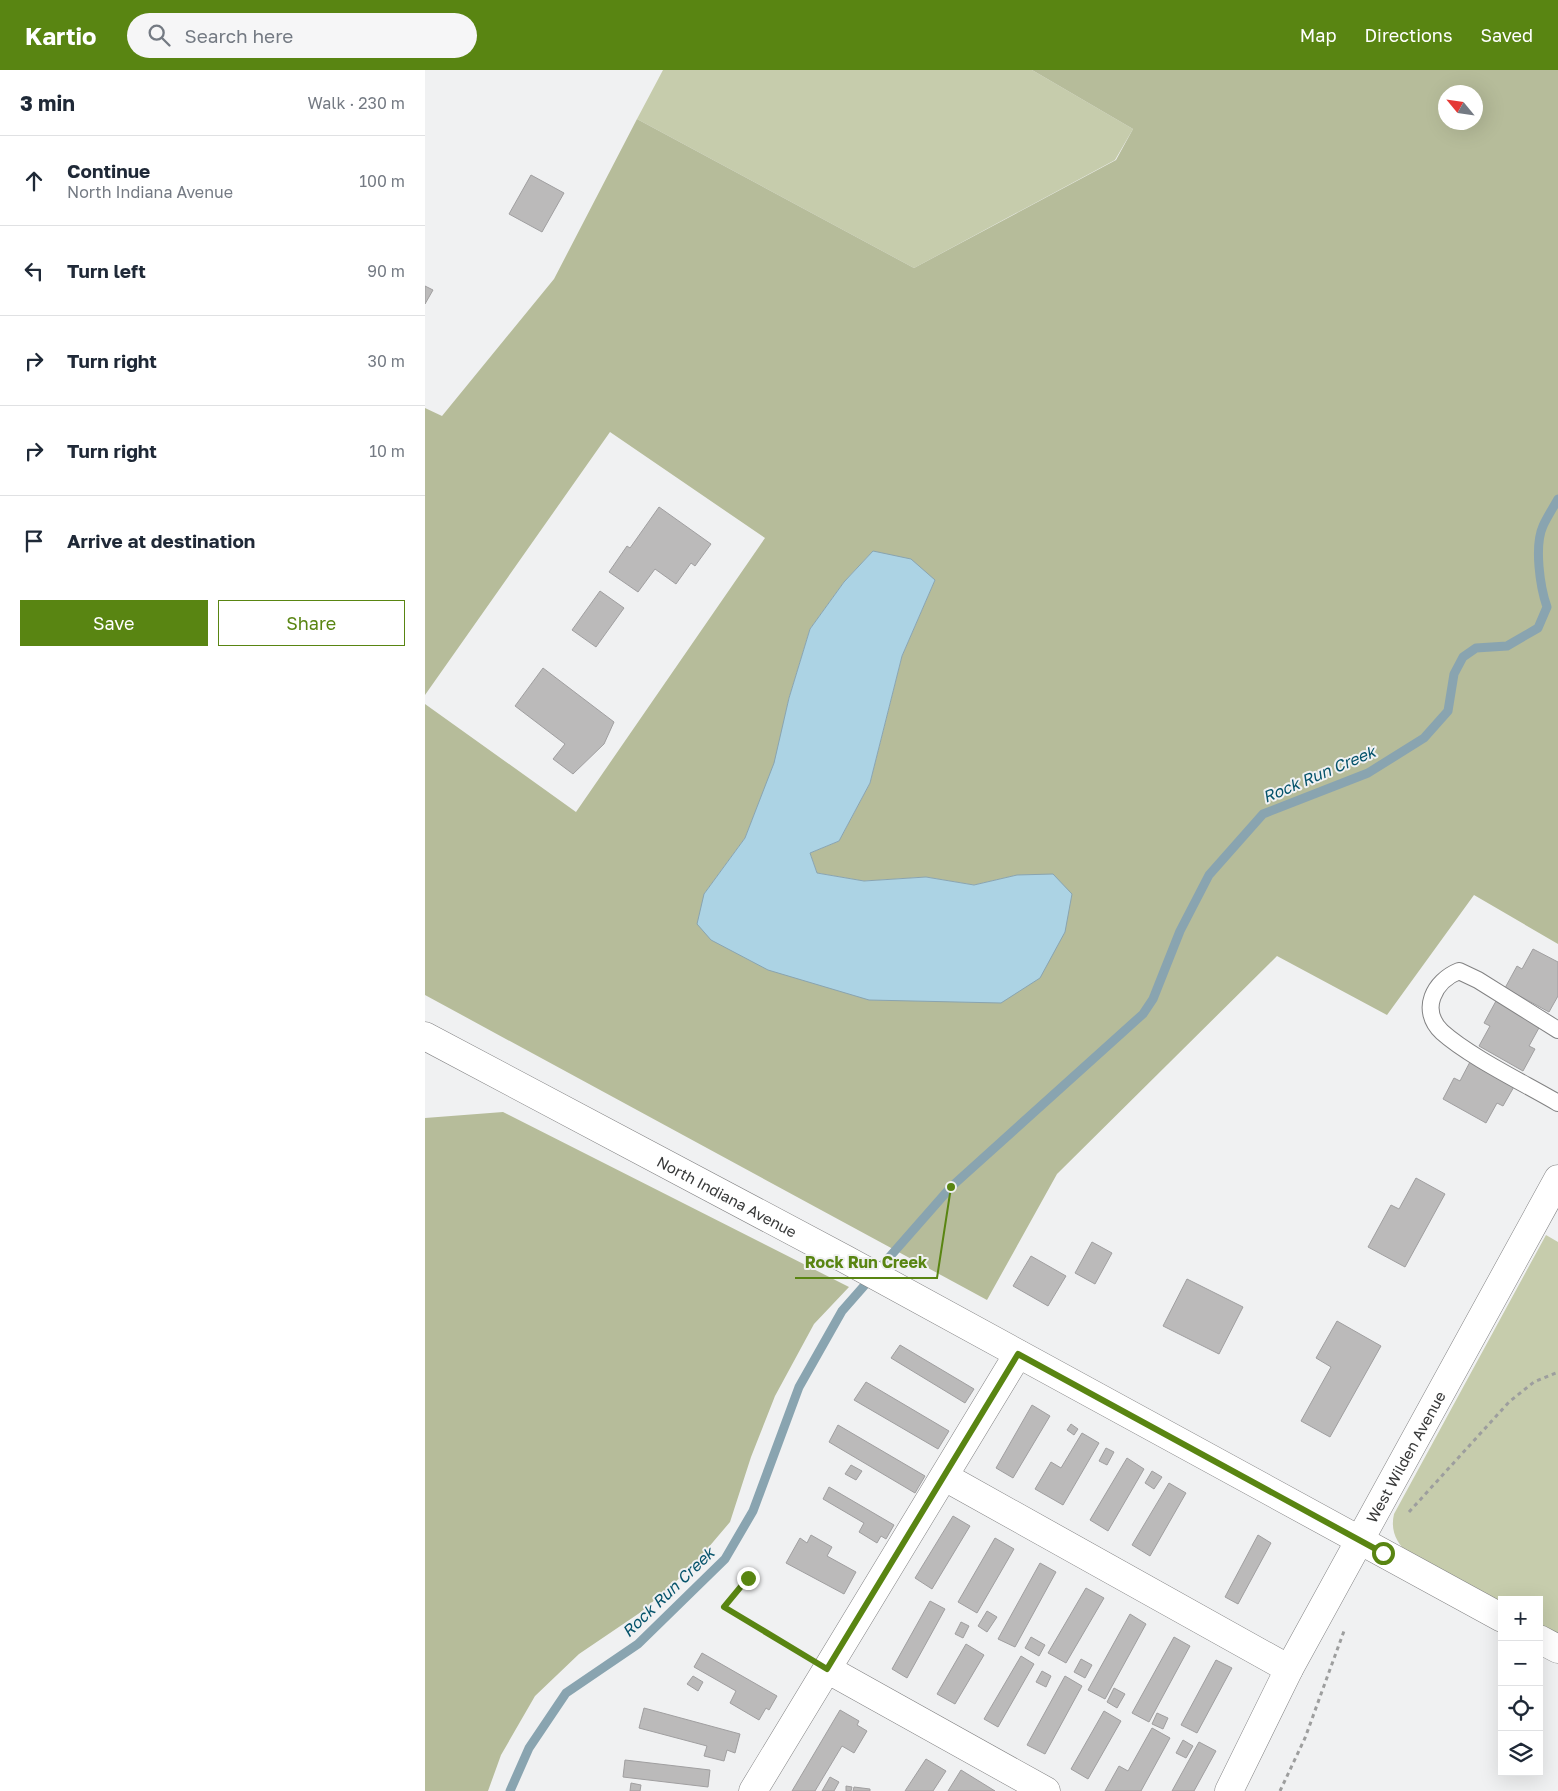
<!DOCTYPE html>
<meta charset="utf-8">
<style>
body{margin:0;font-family:"Golos Text",sans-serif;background:#f6f6f7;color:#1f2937}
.controls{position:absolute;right:15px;bottom:15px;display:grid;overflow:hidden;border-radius:0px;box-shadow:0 5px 20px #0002}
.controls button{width:45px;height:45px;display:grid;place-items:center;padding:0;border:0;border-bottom:1px solid #e0e1e3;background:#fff;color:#1f2937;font:25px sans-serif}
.compass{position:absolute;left:1013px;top:15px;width:45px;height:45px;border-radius:50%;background:#fff;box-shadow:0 5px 20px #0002;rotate:299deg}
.stop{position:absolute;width:15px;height:15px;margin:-11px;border:4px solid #598512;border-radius:50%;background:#fff}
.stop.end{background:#598512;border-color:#fff;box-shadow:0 1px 5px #0008}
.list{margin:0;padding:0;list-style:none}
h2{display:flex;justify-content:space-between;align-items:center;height:65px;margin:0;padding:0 20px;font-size:21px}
h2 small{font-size:16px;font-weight:400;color:#747a83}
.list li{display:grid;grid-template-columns:32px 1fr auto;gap:15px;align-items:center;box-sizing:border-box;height:90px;padding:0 20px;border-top:1px solid #e0e1e3}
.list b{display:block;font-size:19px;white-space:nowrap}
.list p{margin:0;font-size:16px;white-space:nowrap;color:#747a83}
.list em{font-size:16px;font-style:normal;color:#747a83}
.actions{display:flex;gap:10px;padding:15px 20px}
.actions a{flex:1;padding:11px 0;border:1px solid #598512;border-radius:0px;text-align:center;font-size:18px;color:#598512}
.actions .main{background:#598512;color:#fff}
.icon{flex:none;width:28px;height:28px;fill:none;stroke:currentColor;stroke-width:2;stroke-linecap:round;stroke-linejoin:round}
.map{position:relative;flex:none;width:1133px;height:1721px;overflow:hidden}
header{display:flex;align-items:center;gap:30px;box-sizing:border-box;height:70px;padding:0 25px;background:#598512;color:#fff}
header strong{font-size:24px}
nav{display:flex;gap:28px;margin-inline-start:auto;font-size:18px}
.search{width:350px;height:45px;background:#f6f6f7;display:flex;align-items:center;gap:12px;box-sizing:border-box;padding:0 18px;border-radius:28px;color:#747a83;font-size:19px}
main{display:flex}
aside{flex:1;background:#fff}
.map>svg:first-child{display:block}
</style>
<header>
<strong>Kartio</strong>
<div class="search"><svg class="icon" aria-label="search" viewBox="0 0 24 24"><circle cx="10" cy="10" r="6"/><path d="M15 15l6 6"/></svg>Search here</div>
<nav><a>Map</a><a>Directions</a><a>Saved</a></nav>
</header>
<main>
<aside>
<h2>3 min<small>Walk · 230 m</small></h2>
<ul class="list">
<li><svg class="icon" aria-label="ahead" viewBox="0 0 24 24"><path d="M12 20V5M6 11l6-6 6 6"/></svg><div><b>Continue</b><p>North Indiana Avenue</p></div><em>100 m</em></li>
<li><svg class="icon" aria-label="left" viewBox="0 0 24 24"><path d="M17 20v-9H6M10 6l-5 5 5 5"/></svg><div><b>Turn left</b></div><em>90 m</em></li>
<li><svg class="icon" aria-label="right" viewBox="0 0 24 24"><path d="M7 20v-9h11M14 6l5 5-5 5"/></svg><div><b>Turn right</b></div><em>30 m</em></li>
<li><svg class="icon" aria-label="right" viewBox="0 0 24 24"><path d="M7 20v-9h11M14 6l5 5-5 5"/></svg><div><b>Turn right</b></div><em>10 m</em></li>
<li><svg class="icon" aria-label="arrive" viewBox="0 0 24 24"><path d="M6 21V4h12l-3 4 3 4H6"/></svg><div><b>Arrive at destination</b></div></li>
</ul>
<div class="actions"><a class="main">Save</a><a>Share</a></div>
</aside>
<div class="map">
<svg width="1133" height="1721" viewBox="0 0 1133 1721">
<rect width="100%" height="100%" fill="#f0f1f2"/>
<!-- green -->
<path fill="#c6ccac" d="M 238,0 L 607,0 L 708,59 L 690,90 L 489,198 L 212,49 Z
M 1121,1165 L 1133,1172 L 1133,1564 L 1114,1554 L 1114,1530 L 1077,1530 L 1077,1534 L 984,1484 C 972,1474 965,1461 969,1444 Z"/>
<!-- forest -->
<path fill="#b6bc9a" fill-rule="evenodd" d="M 607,0 L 1133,0 L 1133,874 L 1049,825 L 962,945 L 852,886 L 632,1104 L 562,1230 L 0,925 L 0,634 L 151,742 L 340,468 L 185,362 L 0,625 L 0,338 L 17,346 L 129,209 L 212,49 L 489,198 L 691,90 L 708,59 ZM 1021,22 L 1050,22 L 1050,52 L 1021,52 ZM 448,481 L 510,510 L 477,586 L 445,713 L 414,771 L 385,783 L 392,803 L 439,811 L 501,807 L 549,815 L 592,805 L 343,900 L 279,824 L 320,768 L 350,693 L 364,628 L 385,559 L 419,512 Z
M 78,1042 L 424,1217 L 389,1254 L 350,1326 L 326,1387 L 305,1452 L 266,1498 L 216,1542 L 154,1584 L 110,1626 L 76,1685 L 63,1721 L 0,1721 L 0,1048 Z"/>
<!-- water -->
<path fill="#acd3e4" stroke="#89a4b0" d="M 448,481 L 486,489 L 510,510 L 477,586 L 445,713 L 414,771 L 385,783 L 392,803 L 439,811 L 501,807 L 549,815 L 592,805 L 628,804 L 647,824 L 640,862 L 615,908 L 576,933 L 444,930 L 343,900 L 286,870 L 272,854 L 279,824 L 320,768 L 349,693 L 364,628 L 385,559 L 419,512 Z"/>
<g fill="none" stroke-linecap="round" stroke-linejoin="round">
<!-- stream -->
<path stroke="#89a4b0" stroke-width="9" d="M 85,1721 L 104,1678 L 141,1623 L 213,1574 L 300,1489 L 328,1441 L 374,1317 L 417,1241 L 526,1117 L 718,944 L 728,929 L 755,861 L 784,805 L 838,744 L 943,703 L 999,668 L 1023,641 L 1029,604 L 1038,587 L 1051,578 L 1082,576 L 1113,558 L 1122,537 C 1115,517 1109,476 1118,456 C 1122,447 1128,438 1133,429"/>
</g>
<!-- building -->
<path fill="#bbbaba" stroke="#a09fa0" d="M 106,105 L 139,123 L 117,162 L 84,144 Z
M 0,216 L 8,220 L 0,234 Z
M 234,437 L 286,474 L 270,496 L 266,493 L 251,514 L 230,499 L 213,522 L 184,502 L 202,476 L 205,478 Z
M 175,521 L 199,538 L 171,577 L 147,560 Z
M 118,598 L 189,652 L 179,674 L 148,704 L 128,689 L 140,674 L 90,636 Z
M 1108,879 L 1133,892 L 1133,926 L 1124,942 L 1080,918 L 1092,896 L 1097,899 Z
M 1071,931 L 1115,956 L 1104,976 L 1110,979 L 1098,1001 L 1054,976 L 1065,956 L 1059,953 Z
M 1046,990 L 1090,1015 L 1078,1036 L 1072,1033 L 1061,1053 L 1018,1029 L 1029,1008 L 1035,1011 Z
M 991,1108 L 1020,1124 L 980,1197 L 943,1177 L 966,1135 L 974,1139 Z
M 667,1172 L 687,1183 L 670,1214 L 650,1203 Z
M 606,1186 L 641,1206 L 623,1236 L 588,1216 Z
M 762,1209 L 818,1237 L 794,1284 L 738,1256 Z
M 912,1251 L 956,1276 L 905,1367 L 876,1351 L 906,1297 L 891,1288 Z
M 475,1275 L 549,1319 L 540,1333 L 466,1288 Z
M 441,1312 L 524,1361 L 513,1379 L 429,1330 Z
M 607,1335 L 625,1346 L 588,1408 L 571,1398 Z
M 646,1354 L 653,1359 L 649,1365 L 642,1360 Z
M 413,1355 L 500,1406 L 490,1423 L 404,1372 Z
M 657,1363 L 674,1373 L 638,1435 L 610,1419 L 626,1392 L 636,1398 Z
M 681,1378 L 689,1382 L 682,1395 L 674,1391 Z
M 702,1388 L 719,1399 L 683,1461 L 665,1450 Z
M 426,1395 L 437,1401 L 431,1410 L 420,1404 Z
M 727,1401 L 737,1407 L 729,1419 L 720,1413 Z
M 744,1413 L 761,1423 L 725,1486 L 707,1475 Z
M 404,1417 L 469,1455 L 461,1469 L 456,1466 L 452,1473 L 434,1462 L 439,1453 L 398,1429 Z
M 528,1446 L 545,1456 L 507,1519 L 490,1508 Z
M 386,1465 L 407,1477 L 402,1486 L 431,1502 L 419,1524 L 361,1493 L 375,1468 L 382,1473 Z
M 833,1465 L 846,1473 L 813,1534 L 800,1527 Z
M 570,1468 L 589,1479 L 552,1543 L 533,1532 Z
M 615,1493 L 631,1502 L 590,1577 L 573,1569 Z
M 661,1518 L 679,1528 L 641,1593 L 623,1583 Z
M 505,1531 L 520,1539 L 482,1608 L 467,1599 Z
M 562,1541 L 572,1547 L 562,1562 L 553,1556 Z
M 705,1544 L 721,1554 L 680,1629 L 663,1620 Z
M 536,1552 L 544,1556 L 538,1568 L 530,1564 Z
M 606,1567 L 620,1575 L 614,1586 L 600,1578 Z
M 749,1567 L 765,1576 L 724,1652 L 707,1643 Z
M 541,1574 L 559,1585 L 530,1634 L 512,1624 Z
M 277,1583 L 352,1626 L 344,1640 L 341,1638 L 334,1650 L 305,1633 L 311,1621 L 269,1597 Z
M 596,1586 L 609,1594 L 573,1657 L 559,1649 Z
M 656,1589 L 667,1595 L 660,1608 L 649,1602 Z
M 791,1590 L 807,1598 L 772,1663 L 756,1655 Z
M 617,1601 L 626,1606 L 621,1617 L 611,1612 Z
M 268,1606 L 278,1612 L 273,1621 L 262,1614 Z
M 640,1606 L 657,1616 L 620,1684 L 602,1675 Z
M 689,1618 L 700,1624 L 692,1638 L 682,1632 Z
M 219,1638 L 315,1664 L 310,1683 L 302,1680 L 299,1691 L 279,1686 L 282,1676 L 214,1658 Z
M 415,1640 L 434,1651 L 432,1655 L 442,1661 L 429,1683 L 417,1676 L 390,1721 L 367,1721 Z
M 679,1641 L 696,1651 L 663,1709 L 646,1699 Z
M 732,1643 L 743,1648 L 738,1659 L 727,1654 Z
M 727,1658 L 745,1668 L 716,1721 L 680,1721 L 694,1696 L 703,1701 Z
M 758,1670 L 768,1676 L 761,1688 L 751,1683 Z
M 774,1672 L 791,1681 L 769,1721 L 747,1721 Z
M 501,1689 L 521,1701 L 508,1721 L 480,1721 Z
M 200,1690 L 285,1700 L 283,1717 L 198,1707 Z
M 536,1700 L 570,1721 L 523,1721 Z
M 405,1707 L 414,1712 L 409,1721 L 397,1721 Z
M 206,1713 L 216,1715 L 215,1721 L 205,1721 Z
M 421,1716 L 427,1717 L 426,1721 L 421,1721 Z
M 429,1717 L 445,1719 L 445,1721 L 428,1721 Z"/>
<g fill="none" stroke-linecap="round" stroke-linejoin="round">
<defs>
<path id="lane" d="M 1133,960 L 1053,910 L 1034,901 C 1009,911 994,940 1017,962 C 1045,987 1099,1013 1133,1033"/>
<path id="street" d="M 520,1407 L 864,1599
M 402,1599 L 621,1721
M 328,1721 L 593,1284"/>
<g id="secondary">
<path id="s1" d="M 0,966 L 420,1189 L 1077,1548"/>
<path d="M 1114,1569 L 1133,1579"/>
<path id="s2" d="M 804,1721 L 864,1599 L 1133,1109"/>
</g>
</defs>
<!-- lane casing -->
<use href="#lane" stroke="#828283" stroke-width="18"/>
<!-- street casing -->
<use href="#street" stroke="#828283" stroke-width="29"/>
<!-- secondary casing -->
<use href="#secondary" stroke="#828283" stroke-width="29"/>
<!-- path -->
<path stroke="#9d9e9e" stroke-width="3" stroke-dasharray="4 4" stroke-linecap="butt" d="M 984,1442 L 1084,1332 L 1109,1312 L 1133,1302
M 323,1508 L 299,1537 L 378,1585
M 855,1721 L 880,1668 L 919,1561"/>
<!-- lane -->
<use href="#lane" stroke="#fff" stroke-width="16"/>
<!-- street -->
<use href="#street" stroke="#fff" stroke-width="28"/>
<!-- secondary -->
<use href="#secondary" stroke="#fff" stroke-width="28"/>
</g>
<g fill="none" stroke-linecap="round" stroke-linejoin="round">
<!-- route -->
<path stroke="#598512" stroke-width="6" d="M 323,1508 L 299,1537 L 402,1599 L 593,1284 L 958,1483"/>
</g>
<g text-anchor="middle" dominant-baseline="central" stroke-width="4" stroke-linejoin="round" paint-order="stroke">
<!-- street labels -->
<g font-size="15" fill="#373838" stroke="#f0f1f2">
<text stroke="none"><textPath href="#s1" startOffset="342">North Indiana Avenue</textPath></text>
<text stroke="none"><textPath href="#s2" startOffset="378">West Wilden Avenue</textPath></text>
</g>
<!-- water labels -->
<g font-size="16" font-style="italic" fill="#05536b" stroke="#f0f1f2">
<text transform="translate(894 704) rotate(-23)">Rock Run Creek</text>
<text transform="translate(243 1522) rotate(-44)">Rock Run Creek</text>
</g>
</g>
<!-- callouts -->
<path fill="none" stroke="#598512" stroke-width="2" d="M526 1117L512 1208H370"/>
<circle fill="#598512" stroke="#f0f1f2" stroke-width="2" cx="526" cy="1117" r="5"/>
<g font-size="16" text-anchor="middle" font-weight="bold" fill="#598512" stroke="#f0f1f2" stroke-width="4" stroke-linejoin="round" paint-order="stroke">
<text x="441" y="1198">Rock Run Creek</text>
</g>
</svg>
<div class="controls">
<button>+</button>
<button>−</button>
<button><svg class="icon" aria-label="locate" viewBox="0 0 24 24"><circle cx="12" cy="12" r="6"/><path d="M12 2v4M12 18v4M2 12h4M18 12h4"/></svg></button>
<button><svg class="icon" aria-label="layers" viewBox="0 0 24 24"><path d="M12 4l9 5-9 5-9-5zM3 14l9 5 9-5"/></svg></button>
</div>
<svg class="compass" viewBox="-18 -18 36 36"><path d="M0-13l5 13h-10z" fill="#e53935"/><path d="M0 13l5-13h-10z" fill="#747a83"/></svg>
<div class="stop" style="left:958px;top:1483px"></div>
<div class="stop end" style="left:323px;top:1508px"></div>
</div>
</main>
